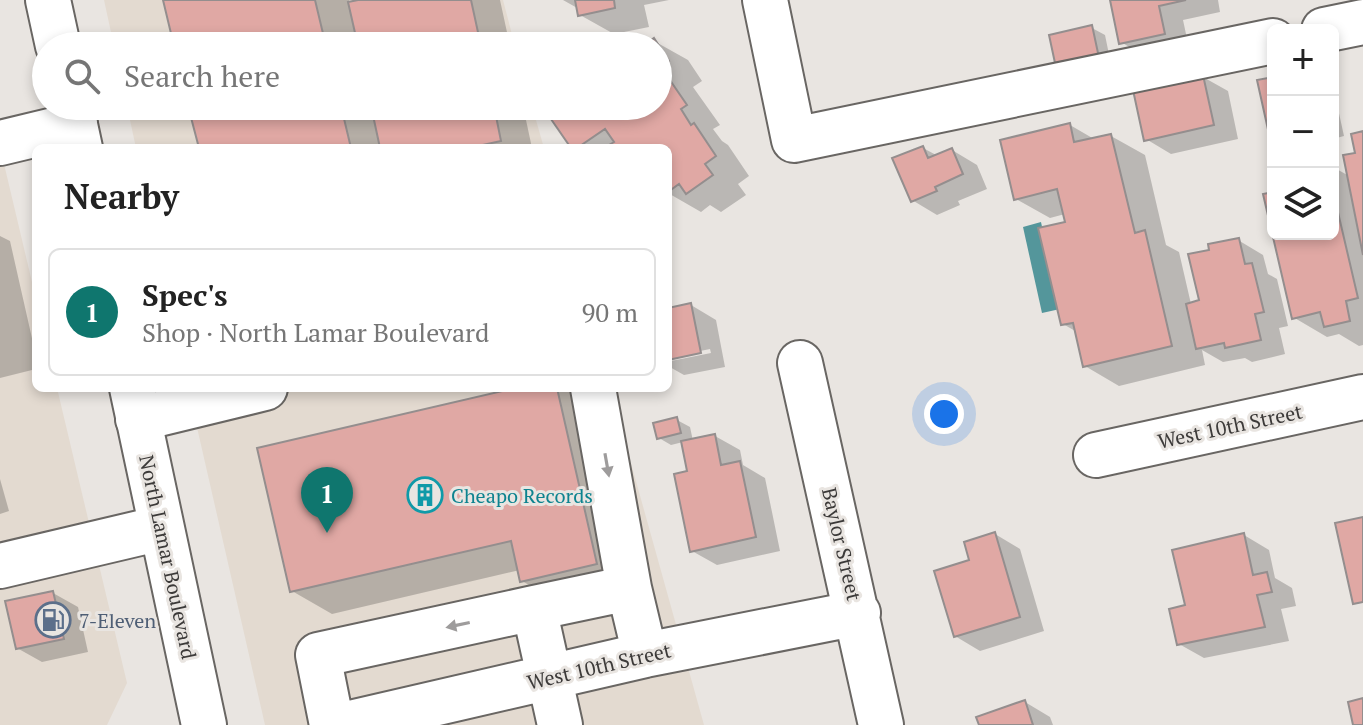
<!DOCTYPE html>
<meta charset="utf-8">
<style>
body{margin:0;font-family:"PT Serif",serif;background:#f2f2f2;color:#222}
.controls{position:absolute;right:24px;top:24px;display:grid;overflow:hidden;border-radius:12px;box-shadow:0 4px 12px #0003}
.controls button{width:72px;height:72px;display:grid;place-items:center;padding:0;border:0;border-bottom:2px solid #e0e0e0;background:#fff;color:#222;font:40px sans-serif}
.you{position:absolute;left:944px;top:414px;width:28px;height:28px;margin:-20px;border:6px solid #fff;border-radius:50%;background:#1a73e8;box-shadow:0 0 0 12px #1a73e833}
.badge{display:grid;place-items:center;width:52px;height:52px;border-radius:50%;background:#0f766e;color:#fff;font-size:26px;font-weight:700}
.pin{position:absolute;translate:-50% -66px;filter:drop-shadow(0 2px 4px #0008)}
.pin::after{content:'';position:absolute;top:42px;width:28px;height:24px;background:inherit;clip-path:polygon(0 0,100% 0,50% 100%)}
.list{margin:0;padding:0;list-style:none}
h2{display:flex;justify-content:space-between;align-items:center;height:104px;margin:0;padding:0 32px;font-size:34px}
h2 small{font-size:26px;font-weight:400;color:#767676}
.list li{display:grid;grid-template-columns:52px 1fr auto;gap:24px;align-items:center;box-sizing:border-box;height:128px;margin:0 16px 16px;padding:0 16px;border:2px solid #e0e0e0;border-radius:12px}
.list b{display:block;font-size:30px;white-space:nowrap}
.list p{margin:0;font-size:26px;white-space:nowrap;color:#767676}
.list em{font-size:26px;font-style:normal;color:#767676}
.icon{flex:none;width:44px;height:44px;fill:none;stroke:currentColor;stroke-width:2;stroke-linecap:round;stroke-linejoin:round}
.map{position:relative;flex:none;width:1363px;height:725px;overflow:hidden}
.search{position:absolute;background:#fff;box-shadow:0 4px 12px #0003;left:32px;top:32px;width:640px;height:88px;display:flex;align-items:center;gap:20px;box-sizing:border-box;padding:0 28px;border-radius:44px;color:#767676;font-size:30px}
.panel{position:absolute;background:#fff;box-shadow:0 4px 12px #0003;left:32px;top:144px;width:640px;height:248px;border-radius:12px}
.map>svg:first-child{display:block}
</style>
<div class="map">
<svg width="1363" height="725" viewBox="0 0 1363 725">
<rect width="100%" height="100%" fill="#e9e5e1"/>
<!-- built -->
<path fill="#e3dad0" d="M 104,0 L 503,0 L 515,46 L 114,46 Z
M 127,106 L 532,106 L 544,148 L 136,148 Z
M 0,147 L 36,299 L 36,388 L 57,388 L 127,683 L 107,725 L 0,725 Z
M 188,388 L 610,388 L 704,725 L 265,725 Z"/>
<!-- water -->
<path fill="#54969b" d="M 1041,222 L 1060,309 L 1042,313 L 1023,227 Z"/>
<!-- shadow -->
<path fill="#0003" fill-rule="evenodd" d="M 165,0 L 349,0 L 350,4 L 368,0 L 500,0 L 510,46 L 176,46 Z
M 563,0 L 669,0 L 644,5 L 649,27 L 614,34 L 580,15 L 579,9 Z
M 1112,0 L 1218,0 L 1220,12 L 1183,20 L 1189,48 L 1146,57 L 1121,42 Z
M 1092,28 L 1105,35 L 1113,74 L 1073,83 Z
M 654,41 L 688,60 L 702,81 L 693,87 L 720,125 L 713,129 L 722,141 L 728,145 L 749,176 L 738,184 L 746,195 L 721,212 L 710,205 L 701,212 L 668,193 L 668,148 L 573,148 L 546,106 L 658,106 L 658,46 L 646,46 Z
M 1203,77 L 1228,91 L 1238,139 L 1171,154 L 1146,139 Z
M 1333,86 L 1344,136 L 1333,139 Z
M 190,106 L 523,106 L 532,148 L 201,148 Z
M 1070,125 L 1094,139 L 1111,136 L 1145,155 L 1166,245 L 1179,252 L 1191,304 L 1201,302 L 1212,251 L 1238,240 L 1263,255 L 1268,274 L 1277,279 L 1288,326 L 1279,328 L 1285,354 L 1252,362 L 1245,358 L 1223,362 L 1202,350 L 1205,365 L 1119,386 L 1085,366 L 1077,332 L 1063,324 L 1067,223 L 1065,214 L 1050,218 L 1016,199 Z
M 1363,133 L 1363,345 L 1359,346 L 1339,334 L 1327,337 L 1293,317 L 1274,234 L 1333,234 L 1333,167 L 1349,176 Z
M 923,148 L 938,156 L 952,150 L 977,165 L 987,189 L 958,201 L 960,205 L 937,215 L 912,200 Z
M 0,236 L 10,241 L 36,356 L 36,369 L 0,378 Z
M 691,305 L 716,320 L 725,367 L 684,375 L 668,366 L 668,310 ZM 710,349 L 711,353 L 671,361 L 671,357 Z
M 524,388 L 567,388 L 595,404 L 636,586 L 562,604 L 522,581 L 520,570 L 332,614 L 292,591 Z
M 677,420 L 690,427 L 693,441 L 715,436 L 740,450 L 743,465 L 765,478 L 780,551 L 717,565 L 692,551 L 689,473 L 683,442 L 671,445 L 659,438 Z
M 0,479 L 9,511 L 0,514 Z
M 995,534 L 1020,549 L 1044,631 L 980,651 L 955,636 L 972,561 Z
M 1244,535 L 1269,550 L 1275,578 L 1292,588 L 1296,606 L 1281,609 L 1289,641 L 1204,658 L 1179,644 Z
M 53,593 L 78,607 L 88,652 L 42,662 L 17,648 Z
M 1025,702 L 1050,717 L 1053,725 L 981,725 Z"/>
<!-- building -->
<path fill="#e0a8a4" stroke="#948e8e" stroke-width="2" d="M 163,0 L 315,0 L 326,46 L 174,46 Z
M 358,0 L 471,0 L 481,46 L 358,46 L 348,2 Z
M 575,0 L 614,0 L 615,8 L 578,16 Z
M 1110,0 L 1186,0 L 1159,6 L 1165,34 L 1119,44 Z
M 1092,25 L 1101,67 L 1058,77 L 1049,35 Z
M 616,36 L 623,46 L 601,46 Z
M 654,38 L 669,61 L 661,67 L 687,105 L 681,109 L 691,125 L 694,123 L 716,156 L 705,164 L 713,175 L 686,194 L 679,184 L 668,192 L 668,148 L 604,148 L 614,142 L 605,129 L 577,148 L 571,148 L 542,106 L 658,106 L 658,46 L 643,46 Z
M 1203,75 L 1214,125 L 1144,141 L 1133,90 Z
M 1273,77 L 1273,133 L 1269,134 L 1257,80 Z
M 188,106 L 341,106 L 351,148 L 199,148 Z
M 371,106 L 494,106 L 501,141 L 469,148 L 380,148 Z
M 1070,123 L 1074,142 L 1111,134 L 1135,233 L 1145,230 L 1172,346 L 1083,367 L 1073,323 L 1061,325 L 1038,228 L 1065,222 L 1057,189 L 1014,200 L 1000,140 Z
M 1363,131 L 1363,255 L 1343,155 L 1355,153 L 1351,134 Z
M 923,146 L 928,158 L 952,148 L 963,174 L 935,187 L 937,191 L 911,202 L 892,158 Z
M 1333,191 L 1358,298 L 1346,301 L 1350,321 L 1324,327 L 1320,312 L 1292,319 L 1263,194 L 1273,192 L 1273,234 L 1333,234 Z
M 1239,238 L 1245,264 L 1252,263 L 1264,312 L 1255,314 L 1261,340 L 1225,348 L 1224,343 L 1196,349 L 1186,304 L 1199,300 L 1188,254 L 1209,250 L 1208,244 Z
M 691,303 L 701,353 L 668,360 L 668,308 Z
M 515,388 L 557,388 L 597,564 L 520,582 L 511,541 L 290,592 L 257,448 Z
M 677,417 L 681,433 L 657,439 L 653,423 Z
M 715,434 L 721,465 L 740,461 L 756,537 L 690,552 L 674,474 L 687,471 L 681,441 Z
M 1363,517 L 1363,602 L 1353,604 L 1335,523 Z
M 995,532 L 1020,617 L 954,637 L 934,571 L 969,560 L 964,542 Z
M 1244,533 L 1253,575 L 1267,572 L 1272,592 L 1257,595 L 1265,627 L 1177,645 L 1169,609 L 1185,605 L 1172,550 Z
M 53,591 L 64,639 L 16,649 L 5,601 Z
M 1363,698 L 1363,725 L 1353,725 L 1348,702 Z
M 1025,700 L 1033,725 L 979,725 L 976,717 Z"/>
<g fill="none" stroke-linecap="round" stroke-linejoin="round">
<defs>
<path id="minor" d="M 765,0 L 794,140 L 1273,41
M 1324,30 L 1363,22
M 0,143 L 75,125
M 800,363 L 881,725
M 593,388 L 629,588
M 138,419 L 265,388
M 1096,455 L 1363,397
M 0,566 L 161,528
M 332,725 L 318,655 L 534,608
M 342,725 L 645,655 L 858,613
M 560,725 L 534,608 L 629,588 L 645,655"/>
<path id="major" d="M 48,0 L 58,46
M 71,106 L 80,148
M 132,388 L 204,725"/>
</defs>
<!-- minor casing -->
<use href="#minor" stroke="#696663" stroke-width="48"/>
<!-- major casing -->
<use href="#major" stroke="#696663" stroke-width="48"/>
<!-- minor -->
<use href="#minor" stroke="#fff" stroke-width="44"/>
<!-- major -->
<use href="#major" stroke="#fff" stroke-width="44"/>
</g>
<!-- one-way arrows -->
<defs><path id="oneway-solid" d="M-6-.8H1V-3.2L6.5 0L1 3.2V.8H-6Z" transform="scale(2)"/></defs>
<g fill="#9e9c9c">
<use href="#oneway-solid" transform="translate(607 465) rotate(80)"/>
<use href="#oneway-solid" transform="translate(458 625) rotate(168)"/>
</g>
<!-- icons -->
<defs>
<symbol id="building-ring" viewBox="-11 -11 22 22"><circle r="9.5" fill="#e9e5e1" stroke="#0f9aa8" stroke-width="1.5"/><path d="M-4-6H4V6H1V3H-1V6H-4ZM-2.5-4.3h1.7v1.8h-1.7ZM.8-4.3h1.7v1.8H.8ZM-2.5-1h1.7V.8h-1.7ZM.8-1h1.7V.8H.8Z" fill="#0f9aa8"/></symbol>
<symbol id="fuel-ring" viewBox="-11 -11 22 22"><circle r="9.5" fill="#e9e5e1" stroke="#5c6f8a" stroke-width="1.5"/><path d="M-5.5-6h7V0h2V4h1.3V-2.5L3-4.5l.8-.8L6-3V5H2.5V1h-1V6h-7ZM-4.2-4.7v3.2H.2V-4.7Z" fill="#5c6f8a"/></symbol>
</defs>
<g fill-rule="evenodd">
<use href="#building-ring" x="405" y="475" width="40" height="40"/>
<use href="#fuel-ring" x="33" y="600" width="40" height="40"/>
</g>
<g text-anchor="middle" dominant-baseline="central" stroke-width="6" stroke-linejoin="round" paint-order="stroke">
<!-- street labels -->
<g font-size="20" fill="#3c3a39" stroke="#e9e5e1">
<text transform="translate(1230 426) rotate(-12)">West 10th Street</text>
<text transform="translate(842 544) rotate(77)">Baylor Street</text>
<text transform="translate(168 557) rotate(78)">North Lamar Boulevard</text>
<text transform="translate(599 666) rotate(-13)">West 10th Street</text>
</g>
<!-- culture labels -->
<g font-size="20" fill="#0d838f" stroke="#e9e5e1" text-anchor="start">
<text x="451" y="495">Cheapo Records</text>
</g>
<!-- service labels -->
<g font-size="20" fill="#4e5e75" stroke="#e9e5e1" text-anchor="start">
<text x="79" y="620">7-Eleven</text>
</g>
</g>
</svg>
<div class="controls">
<button>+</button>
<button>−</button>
<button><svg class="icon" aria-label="layers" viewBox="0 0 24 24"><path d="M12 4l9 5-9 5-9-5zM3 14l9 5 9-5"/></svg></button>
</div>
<div class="you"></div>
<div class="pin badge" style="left:327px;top:533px">1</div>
<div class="search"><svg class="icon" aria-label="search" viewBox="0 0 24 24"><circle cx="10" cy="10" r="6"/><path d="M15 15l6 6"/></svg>Search here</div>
<section class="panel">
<h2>Nearby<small></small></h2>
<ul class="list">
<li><span class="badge">1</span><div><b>Spec's</b><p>Shop · North Lamar Boulevard</p></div><em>90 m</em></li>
</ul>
</section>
</div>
